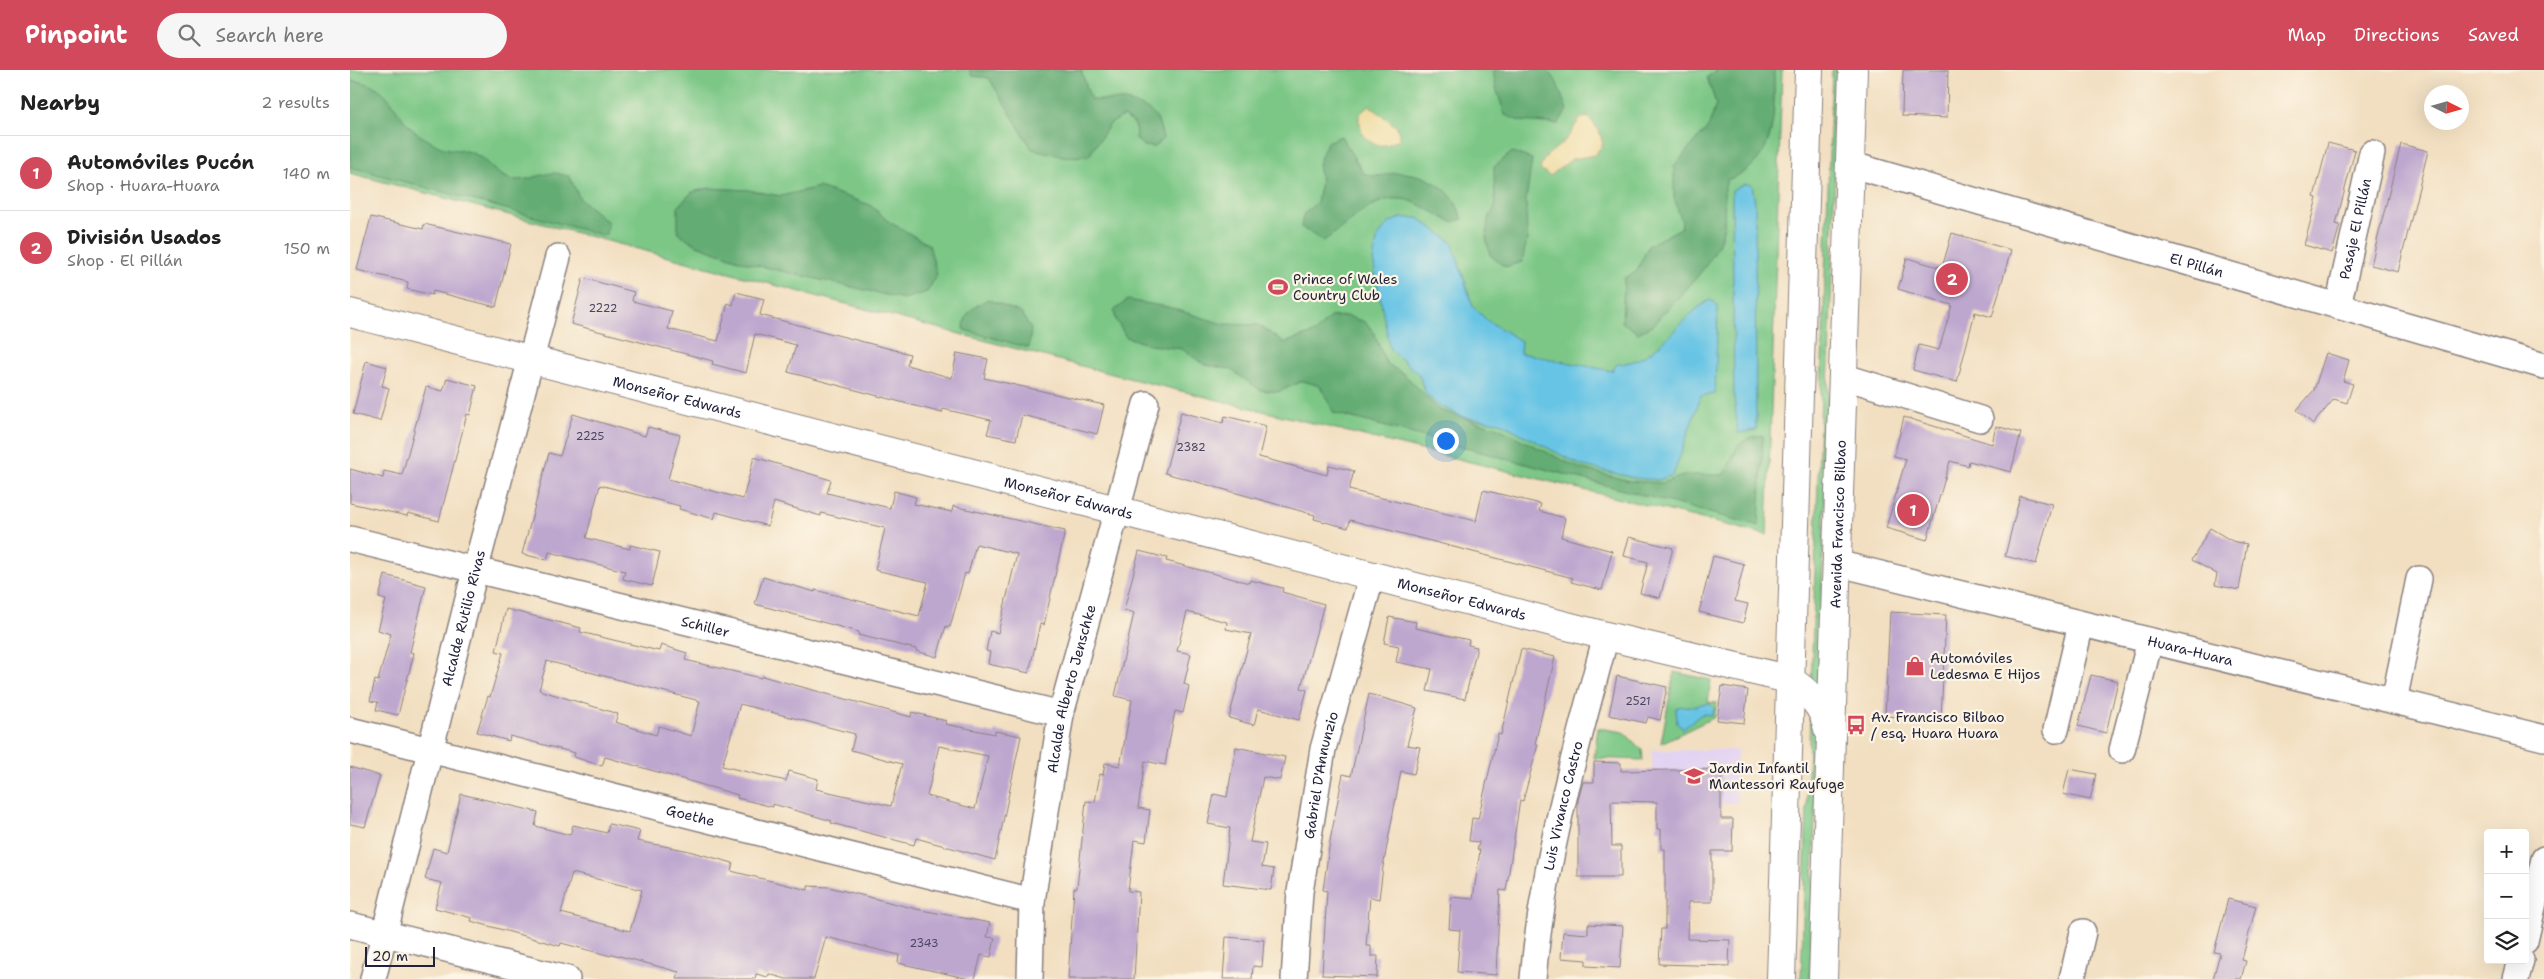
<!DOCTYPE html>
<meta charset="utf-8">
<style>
body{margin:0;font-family:"Shantell Sans",sans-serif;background:#f6f6f6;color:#222}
.controls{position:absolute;right:15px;bottom:15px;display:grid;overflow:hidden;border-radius:5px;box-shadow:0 5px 20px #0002}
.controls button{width:45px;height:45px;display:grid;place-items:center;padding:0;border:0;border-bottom:1px solid #e0e0e0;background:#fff;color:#222;font:25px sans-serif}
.compass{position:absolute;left:2074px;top:15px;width:45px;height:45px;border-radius:50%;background:#fff;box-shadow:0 5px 20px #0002;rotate:95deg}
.scale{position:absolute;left:15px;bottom:12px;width:70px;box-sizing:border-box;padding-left:5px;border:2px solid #22223b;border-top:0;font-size:14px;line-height:18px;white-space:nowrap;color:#22223b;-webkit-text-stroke:4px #fcf5e5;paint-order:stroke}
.you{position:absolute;left:1095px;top:370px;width:18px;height:18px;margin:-12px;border:4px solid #fff;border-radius:50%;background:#1a73e8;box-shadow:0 0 0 8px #1a73e833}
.badge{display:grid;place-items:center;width:32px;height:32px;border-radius:50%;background:#d1495b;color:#fff;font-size:16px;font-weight:700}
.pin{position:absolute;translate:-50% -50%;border:2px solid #fff;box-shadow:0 1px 5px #0006}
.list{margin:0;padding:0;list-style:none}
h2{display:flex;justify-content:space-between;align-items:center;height:65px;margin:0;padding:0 20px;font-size:21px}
h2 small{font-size:16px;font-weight:400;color:#767676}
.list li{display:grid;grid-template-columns:32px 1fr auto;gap:15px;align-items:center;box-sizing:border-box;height:75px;padding:0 20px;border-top:1px solid #e0e0e0}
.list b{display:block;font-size:19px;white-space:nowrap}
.list p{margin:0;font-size:16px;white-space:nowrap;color:#767676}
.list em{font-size:16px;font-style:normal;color:#767676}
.icon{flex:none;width:28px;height:28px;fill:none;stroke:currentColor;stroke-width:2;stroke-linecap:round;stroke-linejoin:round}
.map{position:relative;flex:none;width:2194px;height:909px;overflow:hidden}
header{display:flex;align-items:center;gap:30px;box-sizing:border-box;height:70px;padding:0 25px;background:#d1495b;color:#fff}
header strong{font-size:24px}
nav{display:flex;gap:28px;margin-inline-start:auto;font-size:18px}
.search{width:350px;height:45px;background:#f6f6f6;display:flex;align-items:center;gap:12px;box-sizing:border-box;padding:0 18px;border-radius:28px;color:#767676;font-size:19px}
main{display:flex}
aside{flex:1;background:#fff}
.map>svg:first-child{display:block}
</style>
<header>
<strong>Pinpoint</strong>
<div class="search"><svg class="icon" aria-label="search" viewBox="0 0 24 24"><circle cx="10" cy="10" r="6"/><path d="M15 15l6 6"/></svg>Search here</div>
<nav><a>Map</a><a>Directions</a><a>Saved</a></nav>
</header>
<main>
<aside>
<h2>Nearby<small>2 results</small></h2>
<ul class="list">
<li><span class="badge">1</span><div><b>Automóviles Pucón</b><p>Shop · Huara-Huara</p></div><em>140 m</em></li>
<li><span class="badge">2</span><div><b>División Usados</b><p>Shop · El Pillán</p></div><em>150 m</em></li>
</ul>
</aside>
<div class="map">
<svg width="2194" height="909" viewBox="0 0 2194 909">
<rect width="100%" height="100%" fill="#fcf5e5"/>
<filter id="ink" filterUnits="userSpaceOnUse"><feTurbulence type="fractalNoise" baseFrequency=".02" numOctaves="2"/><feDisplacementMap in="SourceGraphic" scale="10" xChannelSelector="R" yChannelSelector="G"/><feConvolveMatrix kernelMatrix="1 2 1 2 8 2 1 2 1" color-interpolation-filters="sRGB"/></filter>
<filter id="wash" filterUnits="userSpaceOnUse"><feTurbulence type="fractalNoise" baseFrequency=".0096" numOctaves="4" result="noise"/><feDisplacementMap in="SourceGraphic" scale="20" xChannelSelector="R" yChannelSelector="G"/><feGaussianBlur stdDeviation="1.12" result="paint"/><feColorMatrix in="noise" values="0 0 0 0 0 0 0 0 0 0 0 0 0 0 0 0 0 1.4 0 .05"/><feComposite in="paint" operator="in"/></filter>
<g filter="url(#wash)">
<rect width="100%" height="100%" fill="#f2dfc1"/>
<!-- built -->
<path fill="#e3d3f3" d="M 1302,680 L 1387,680 L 1387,733 L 1302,733 Z"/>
<!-- green -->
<path fill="#7bc786" stroke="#4e7460" d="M 0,0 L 1432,0 L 1417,465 L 754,302 L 0,103 Z
M 1482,0 L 1488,0 L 1460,909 L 1451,909 Z
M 1324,602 L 1361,610 L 1358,632 L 1367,633 L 1365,647 L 1311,673 Z
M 1248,658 L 1274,662 L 1292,680 L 1293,690 L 1244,688 Z"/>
<!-- forest -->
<path fill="#64ac73" stroke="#436757" d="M 619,0 L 731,0 L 741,30 C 763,30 788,28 805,46 C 809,50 811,61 813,68 L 805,77 L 793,76 L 786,68 L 785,54 L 773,46 L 760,54 L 739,86 L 717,87 L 682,79 L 639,8 L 622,6 Z
M 1143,0 L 1197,0 L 1206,11 L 1217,40 L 1208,54 L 1169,51 L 1155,45 L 1146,18 Z
M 1368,0 L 1424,0 C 1424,34 1428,76 1398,99 C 1392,104 1384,107 1377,110 C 1371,127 1377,143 1373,160 C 1367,194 1324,230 1302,256 L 1288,263 L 1272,252 L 1274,208 L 1286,202 L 1299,175 L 1331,158 L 1332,152 L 1324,128 L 1324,96 L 1359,56 L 1366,34 L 1357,7 Z
M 3,11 C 47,15 40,46 71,66 C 77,69 84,74 91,77 C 102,81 114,79 125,84 C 136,89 143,102 155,107 C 172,115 187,104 204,103 C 209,103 214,106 219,106 L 230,129 L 259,153 L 255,166 L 0,97 L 0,12 Z
M 991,66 L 1013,103 C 1033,109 1030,104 1047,103 C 1066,102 1088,111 1100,125 C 1106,131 1109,142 1113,149 L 1102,152 C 1088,146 1072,134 1057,130 C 1023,122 999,156 973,171 L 951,157 L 953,145 L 967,132 L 971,111 L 968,94 L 977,72 Z
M 1162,82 L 1182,89 L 1176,130 L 1177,169 L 1172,192 L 1155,197 L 1140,185 L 1136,168 L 1138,150 L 1145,137 L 1144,97 Z
M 469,117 L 520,135 L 538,151 L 579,175 L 587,205 L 577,222 L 554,229 L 397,193 L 347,175 L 328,163 L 328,137 L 342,122 L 359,118 L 398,120 L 431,126 Z
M 638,229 L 671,243 L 681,259 L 679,278 L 614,260 C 614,243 623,237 638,229 Z
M 777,230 L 818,237 L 873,254 L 909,255 L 934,273 L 966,262 L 980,247 L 997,246 L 1015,252 L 1023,261 L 1036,293 L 1055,305 L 1089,340 L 1148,358 L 1229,398 L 1280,411 L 1311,413 L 1337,405 L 1373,405 C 1389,382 1379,371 1413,365 L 1409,456 L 984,343 L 970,316 L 953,311 L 928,322 L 910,320 L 880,299 L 855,295 L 832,279 L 800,275 L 776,267 L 766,250 L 764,241 Z"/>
<!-- sand -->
<path fill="#eeda9e" stroke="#887e6c" d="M 1019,35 L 1047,57 L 1050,68 C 1029,85 1008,70 1009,45 Z
M 1238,47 L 1249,60 L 1253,74 L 1245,85 L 1222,89 L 1200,106 L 1190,100 C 1192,83 1208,80 1217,68 C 1223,62 1225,54 1231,48 Z"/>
<!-- water -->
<path fill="#67c4e5" stroke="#447390" d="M 1395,114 L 1402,115 L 1405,133 L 1406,360 L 1388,363 L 1384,326 L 1382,120 Z
M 1050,148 L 1068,148 L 1102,172 L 1123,237 L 1138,251 L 1171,271 L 1170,283 L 1262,301 L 1267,294 C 1308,293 1327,248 1360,230 L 1368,235 L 1365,324 L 1351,326 L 1323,405 L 1308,410 L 1284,408 L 1230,395 L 1149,352 L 1113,347 L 1086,334 L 1075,322 L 1069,305 L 1040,279 L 1023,190 L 1028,166 L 1039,153 Z
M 1351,634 L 1360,634 L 1364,639 L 1362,645 L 1352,644 L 1333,658 L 1327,654 L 1326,638 C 1336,634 1342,639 1351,634 Z"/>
<g id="blocks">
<!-- building -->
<path fill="#bea7cf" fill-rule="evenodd" d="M 1553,0 L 1598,0 L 1597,48 L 1552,46 Z
M 1978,73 L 2005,80 L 1986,154 L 1990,155 L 1982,183 L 1954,175 L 1967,128 L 1964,127 Z
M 2051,74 L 2078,81 L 2048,202 L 2021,195 Z
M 21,147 L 73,159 L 74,154 L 161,174 L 146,237 L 83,221 L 82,225 L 57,219 L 58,212 L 7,200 Z
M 1602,163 L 1661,180 L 1642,247 L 1625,242 L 1607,312 L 1563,300 L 1569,275 L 1589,280 L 1602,235 L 1548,219 L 1557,188 L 1592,198 Z
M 233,208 L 284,222 L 282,231 L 322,241 L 318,259 L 368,271 L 378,233 L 383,235 L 386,222 L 414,229 L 410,245 L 560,284 L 557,295 L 602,308 L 607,283 L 638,289 L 634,308 L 754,335 L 747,364 L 672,345 L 666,370 L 637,364 L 641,350 L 593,339 L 592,343 L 438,302 L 446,275 L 405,264 L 396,303 L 362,294 L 363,291 L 221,254 Z
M 1976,283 L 1999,290 L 1993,311 L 2003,314 L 1997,333 L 1984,329 L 1963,354 L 1947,340 L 1964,320 Z
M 16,291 L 37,297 L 32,316 L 39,318 L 30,351 L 3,344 Z
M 97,308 L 127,316 L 120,345 L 117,344 L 89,451 L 58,443 L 57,446 L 0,433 L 0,399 L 33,408 L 34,401 L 52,405 L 76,317 L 93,321 Z
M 831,342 L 873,353 L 875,346 L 916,356 L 909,387 L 977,405 L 979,395 L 1004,401 L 999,420 L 1126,451 L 1133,420 L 1191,434 L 1189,441 L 1215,448 L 1211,467 L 1262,481 L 1252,520 L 1221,512 L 1223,508 L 1000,450 L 998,458 L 964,449 L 965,445 L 815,403 Z
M 223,344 L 295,366 L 298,357 L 330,365 L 318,409 L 393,429 L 404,387 L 481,410 L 477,423 L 540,438 L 544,421 L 566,427 L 564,434 L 602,442 L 603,436 L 715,461 L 694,555 L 690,554 L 679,603 L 638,594 L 640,582 L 636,581 L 640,561 L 648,563 L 667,484 L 626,474 L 618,504 L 615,503 L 600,557 L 596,556 L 587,587 L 566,581 L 566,579 L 508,565 L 509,562 L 405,534 L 413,507 L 465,522 L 465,520 L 569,546 L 578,512 L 525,500 L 535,458 L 471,443 L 471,446 L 424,432 L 418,456 L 366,442 L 364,449 L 329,439 L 330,436 L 250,415 L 236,468 L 280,479 L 280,475 L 310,482 L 302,516 L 273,509 L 275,501 L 199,482 L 197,490 L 172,484 L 199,383 L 210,386 Z
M 1554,347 L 1642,374 L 1646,356 L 1671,363 L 1661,402 L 1619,391 L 1618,396 L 1600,391 L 1577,470 L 1536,458 L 1556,389 L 1544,386 Z
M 1670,426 L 1702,434 L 1686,494 L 1655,486 Z
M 1860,458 L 1882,471 L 1897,474 L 1889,520 L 1865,515 L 1867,504 L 1842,490 Z
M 1279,467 L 1323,478 L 1310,528 L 1290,523 L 1298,492 L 1274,486 Z
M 789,481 L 817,488 L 816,491 L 899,513 L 900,510 L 933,518 L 932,522 L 974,534 L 951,618 L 957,620 L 949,650 L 908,639 L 904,655 L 879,648 L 901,564 L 876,559 L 877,552 L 837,542 L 827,581 L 841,584 L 834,614 L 839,616 L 833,643 L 825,641 L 815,695 L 795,691 L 788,738 L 800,740 L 796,772 L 784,770 L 778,821 L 789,822 L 784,909 L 718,909 L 724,818 L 727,818 L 736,731 L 745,732 L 750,704 L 753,705 L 755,693 L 770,696 L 782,630 L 765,626 L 784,543 L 774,540 Z
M 1363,486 L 1394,494 L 1385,531 L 1398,534 L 1393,553 L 1349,542 Z
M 35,505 L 76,516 L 60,582 L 64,583 L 48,645 L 26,640 L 28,632 L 20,631 L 25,610 L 28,611 L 41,564 L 28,560 L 36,530 L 29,528 Z
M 156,539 L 231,558 L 230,562 L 309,581 L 311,575 L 337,583 L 335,590 L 411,608 L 412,606 L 561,647 L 562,642 L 596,651 L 595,654 L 645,664 L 645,661 L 671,666 L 645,790 L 566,768 L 564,775 L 481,753 L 482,751 L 423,734 L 423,737 L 387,728 L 388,725 L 255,687 L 252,696 L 224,687 L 225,683 L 160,666 L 159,671 L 127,662 L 138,626 L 140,627 L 153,583 L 146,581 ZM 197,591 L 350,631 L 341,666 L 309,656 L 306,665 L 265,652 L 268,644 L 189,620 ZM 390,634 L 505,664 L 501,680 L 552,694 L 541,736 L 466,719 L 468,709 L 439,701 L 436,711 L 372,696 ZM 589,676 L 638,686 L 625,739 L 577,726 Z
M 1540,542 L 1596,545 L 1591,649 L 1535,646 Z
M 1039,547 L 1066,552 L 1065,558 L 1119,570 L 1118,575 L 1127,577 L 1115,629 L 1077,621 L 1082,599 L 1046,592 L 1049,576 L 1034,573 Z
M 1171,579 L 1205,587 L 1185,674 L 1188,674 L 1173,731 L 1170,730 L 1156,821 L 1150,820 L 1146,905 L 1107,902 L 1110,860 L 1099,859 L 1101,827 L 1123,829 L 1130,780 L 1127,780 L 1129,772 L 1119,771 L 1122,748 L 1128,749 L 1148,664 L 1151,665 Z
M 1741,605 L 1768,611 L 1756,663 L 1728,656 Z
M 1267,606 L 1317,617 L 1310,650 L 1298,647 L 1296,653 L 1259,645 Z
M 1372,616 L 1398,620 L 1394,653 L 1367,650 Z
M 1019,624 L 1067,638 L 1057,675 L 1070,677 L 1064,704 L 1051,701 L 1033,797 L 1029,829 L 1020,827 L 1016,876 L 1021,876 L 1021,886 L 1028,886 L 1027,907 L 972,905 L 977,821 L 973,820 L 980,771 L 993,704 L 1001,706 Z
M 886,677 L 935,687 L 930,710 L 913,707 L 900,772 L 916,774 L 912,797 L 924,799 L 921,820 L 873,814 L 880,758 L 858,754 L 864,724 L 877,727 Z
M 1244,692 L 1271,693 L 1271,701 L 1371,699 L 1371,749 L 1383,749 L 1382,781 L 1362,781 L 1362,832 L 1338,832 L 1337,869 L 1380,870 L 1379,896 L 1309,894 L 1311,859 L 1315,859 L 1315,779 L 1311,779 L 1311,759 L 1307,759 L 1307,732 L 1261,731 L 1262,776 L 1271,776 L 1271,807 L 1228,807 L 1228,730 L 1233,712 L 1244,712 Z
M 0,697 L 30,706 L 15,757 L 0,754 Z
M 1719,699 L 1746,704 L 1740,730 L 1713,724 Z
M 111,724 L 188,742 L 185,756 L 220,765 L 223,755 L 257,763 L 259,754 L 290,761 L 287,771 L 335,780 L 383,793 L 381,801 L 458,820 L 458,816 L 479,817 L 566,839 L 640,853 L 637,867 L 645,868 L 641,887 L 631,885 L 625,909 L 620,909 L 548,893 L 549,885 L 476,867 L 464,909 L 436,909 L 419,904 L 418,907 L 406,904 L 405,909 L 327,909 L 329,902 L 262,884 L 261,886 L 211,873 L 210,876 L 121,851 L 122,848 L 85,838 L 92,813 L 75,809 L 83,778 L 97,782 ZM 222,803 L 292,820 L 280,861 L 211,843 Z
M 1878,829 L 1906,836 L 1892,890 L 1896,891 L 1891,909 L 1863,909 L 1870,883 L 1864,882 Z
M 1238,854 L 1273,856 L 1270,898 L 1236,896 L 1236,890 L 1211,888 L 1213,862 L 1238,864 Z
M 876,867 L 914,870 L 912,897 L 903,896 L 902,909 L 873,909 Z"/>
</g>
</g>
<g filter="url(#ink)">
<use href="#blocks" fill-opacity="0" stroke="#8a807e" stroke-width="1"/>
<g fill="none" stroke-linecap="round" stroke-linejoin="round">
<defs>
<g id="street">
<path id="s1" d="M 1499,94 L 2194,296"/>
<path id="s2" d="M 1988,236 L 2022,83"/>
<path d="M 1492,306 L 1630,349"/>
<path id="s3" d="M 0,469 L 711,644"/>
<path id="s4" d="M 1486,493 L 2194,668"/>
<path d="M 2044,631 L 2069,509"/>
<path id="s5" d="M 0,660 L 682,831"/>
<path d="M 1706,660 L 1731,554"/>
<path d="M 1772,680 L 1800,571"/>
<path d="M 0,855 L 217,909"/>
<path d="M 2175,871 L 2194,789"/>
<path id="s6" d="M 23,909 L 125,501 L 208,187"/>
<path id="s7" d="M 680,909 L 682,831 L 711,644 L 796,334"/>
<path id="s8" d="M 944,909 L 950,822 L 973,679 L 1022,505"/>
<path id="s9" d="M 1183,909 C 1193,792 1226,679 1256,566"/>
<path d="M 1722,909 L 1733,862"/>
<path d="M 2166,909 L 2171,890"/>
</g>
<g id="secondary">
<path id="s10" d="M 0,243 L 1256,566 L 1438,609"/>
</g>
<g id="primary">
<path d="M 1438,609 C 1458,621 1473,635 1478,659"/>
<path d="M 1431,909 L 1459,0"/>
<path id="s11" d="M 1473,909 L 1503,0"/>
</g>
</defs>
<!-- street casing -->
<use href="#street" stroke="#8a807e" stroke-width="28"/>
<!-- secondary casing -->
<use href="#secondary" stroke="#8a807e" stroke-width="30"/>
<!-- primary casing -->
<use href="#primary" stroke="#8a807e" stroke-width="30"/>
<!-- street -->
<use href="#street" stroke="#fff" stroke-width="25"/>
<!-- secondary -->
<use href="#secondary" stroke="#fff" stroke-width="28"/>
<!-- primary -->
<use href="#primary" stroke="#fff" stroke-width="28"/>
</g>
</g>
<!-- icons -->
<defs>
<symbol id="stadium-bare" viewBox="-9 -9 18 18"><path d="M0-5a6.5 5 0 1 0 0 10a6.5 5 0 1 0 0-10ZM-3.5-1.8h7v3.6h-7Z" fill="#d1495b" stroke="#fcf5e5" stroke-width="2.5" paint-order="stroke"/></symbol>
<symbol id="shop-bare" viewBox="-9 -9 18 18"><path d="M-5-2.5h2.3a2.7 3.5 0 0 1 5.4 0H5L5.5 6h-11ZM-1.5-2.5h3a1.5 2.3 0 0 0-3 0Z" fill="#d1495b" stroke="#fcf5e5" stroke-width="2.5" paint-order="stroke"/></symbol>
<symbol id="bus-bare" viewBox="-9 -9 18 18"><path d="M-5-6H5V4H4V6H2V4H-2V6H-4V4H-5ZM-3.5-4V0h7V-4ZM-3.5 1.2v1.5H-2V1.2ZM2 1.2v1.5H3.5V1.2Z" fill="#d1495b" stroke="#fcf5e5" stroke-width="2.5" paint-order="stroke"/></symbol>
<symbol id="school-bare" viewBox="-9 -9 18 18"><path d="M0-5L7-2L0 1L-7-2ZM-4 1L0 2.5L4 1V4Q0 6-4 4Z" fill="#d1495b" stroke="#fcf5e5" stroke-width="2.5" paint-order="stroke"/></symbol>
</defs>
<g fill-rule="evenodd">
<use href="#stadium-bare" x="914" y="203" width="28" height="28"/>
<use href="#shop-bare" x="1551" y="582" width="28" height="28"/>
<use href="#bus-bare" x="1492" y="641" width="28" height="28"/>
<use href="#school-bare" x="1330" y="692" width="28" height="28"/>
</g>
<g text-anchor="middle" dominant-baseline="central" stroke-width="4.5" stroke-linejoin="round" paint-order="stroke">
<!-- number labels -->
<g font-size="11" fill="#494360">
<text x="253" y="238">2222</text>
<text x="240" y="366">2225</text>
<text x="841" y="377">2382</text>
<text x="1288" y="631">2521</text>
<text x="574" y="873">2343</text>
</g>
<!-- street labels -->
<g font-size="14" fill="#22223b" stroke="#fcf5e5">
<text stroke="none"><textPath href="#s2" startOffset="79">Pasaje El Pillán</textPath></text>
<text stroke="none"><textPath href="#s1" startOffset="362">El Pillán</textPath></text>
<text stroke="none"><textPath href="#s10" startOffset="338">Monseñor Edwards</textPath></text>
<text stroke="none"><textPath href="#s10" startOffset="742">Monseñor Edwards</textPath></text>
<text stroke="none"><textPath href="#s11" startOffset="455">Avenida Francisco Bilbao</textPath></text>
<text stroke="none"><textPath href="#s10" startOffset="1148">Monseñor Edwards</textPath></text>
<text stroke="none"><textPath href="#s6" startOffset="372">Alcalde Rutilio Rivas</textPath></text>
<text stroke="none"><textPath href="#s3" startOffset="366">Schiller</textPath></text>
<text stroke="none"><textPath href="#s4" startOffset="365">Huara-Huara</textPath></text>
<text stroke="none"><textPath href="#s7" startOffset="294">Alcalde Alberto Jenschke</textPath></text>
<text stroke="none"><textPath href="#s8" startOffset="206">Gabriel D'Annunzio</textPath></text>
<text stroke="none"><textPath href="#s9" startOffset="176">Luis Vivanco Castro</textPath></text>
<text stroke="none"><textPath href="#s5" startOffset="351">Goethe</textPath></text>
</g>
<!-- poi labels -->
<g font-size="14" fill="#22223b" stroke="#fcf5e5" text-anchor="start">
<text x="943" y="209">Prince of Wales<tspan x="943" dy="16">Country Club</tspan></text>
<text x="1580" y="588">Automóviles<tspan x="1580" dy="16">Ledesma E Hijos</tspan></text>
<text x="1521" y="647">Av. Francisco Bilbao<tspan x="1521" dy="16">/ esq. Huara Huara</tspan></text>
<text x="1359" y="698">Jardin Infantil<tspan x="1359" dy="16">Mantessori Rayfuge</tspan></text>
</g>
</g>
</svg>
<div class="controls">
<button>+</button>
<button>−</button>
<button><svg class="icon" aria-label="layers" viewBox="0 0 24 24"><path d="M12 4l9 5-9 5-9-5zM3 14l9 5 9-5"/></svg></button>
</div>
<svg class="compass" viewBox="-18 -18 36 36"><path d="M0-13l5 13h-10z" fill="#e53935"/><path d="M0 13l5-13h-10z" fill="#767676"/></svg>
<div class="scale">20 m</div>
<div class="you"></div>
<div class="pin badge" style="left:1563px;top:440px">1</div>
<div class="pin badge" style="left:1602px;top:209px">2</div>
</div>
</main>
